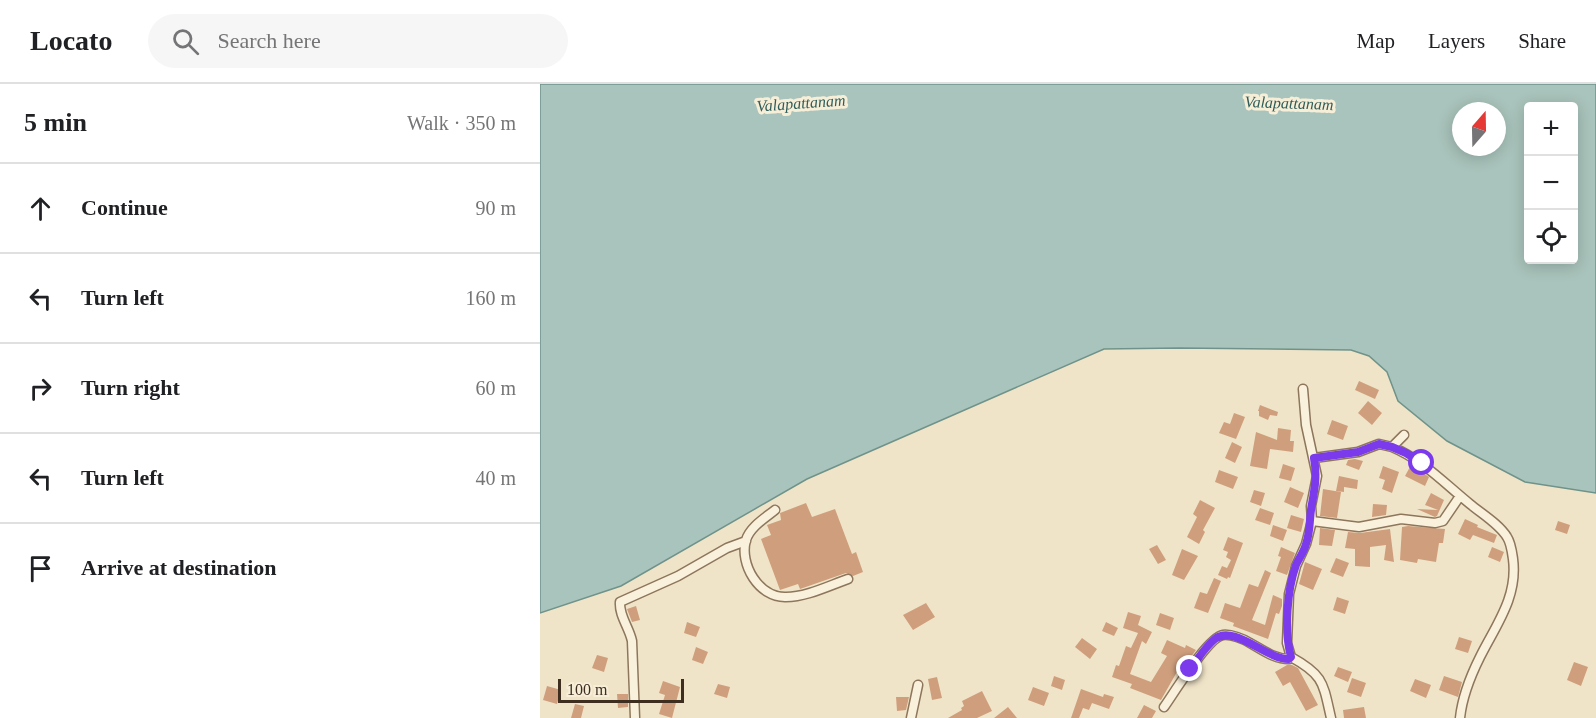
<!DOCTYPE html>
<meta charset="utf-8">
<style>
body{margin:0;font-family:"Times New Roman",serif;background:#f6f6f6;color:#202124}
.controls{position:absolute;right:18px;top:18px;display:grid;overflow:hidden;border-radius:6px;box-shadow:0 3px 15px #0003}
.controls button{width:54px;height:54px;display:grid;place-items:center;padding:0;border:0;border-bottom:2px solid #e0e0e0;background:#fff;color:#202124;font:30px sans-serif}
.compass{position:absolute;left:912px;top:18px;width:54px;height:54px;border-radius:50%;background:#fff;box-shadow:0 3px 15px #0003;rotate:20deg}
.scale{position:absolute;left:18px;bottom:15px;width:126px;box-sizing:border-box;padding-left:6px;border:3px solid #3d2e20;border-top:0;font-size:16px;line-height:21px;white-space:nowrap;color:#3d2e20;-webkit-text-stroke:4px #f7eed8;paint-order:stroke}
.stop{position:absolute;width:18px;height:18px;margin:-14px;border:4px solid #7c3aed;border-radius:50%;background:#fff}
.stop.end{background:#7c3aed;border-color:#fff;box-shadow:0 2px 6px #0008}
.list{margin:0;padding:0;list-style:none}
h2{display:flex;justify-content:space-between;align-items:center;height:78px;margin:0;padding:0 24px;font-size:26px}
h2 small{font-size:20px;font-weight:400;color:#757577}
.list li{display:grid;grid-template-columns:39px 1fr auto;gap:18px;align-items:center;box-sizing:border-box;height:90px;padding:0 24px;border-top:2px solid #e0e0e0}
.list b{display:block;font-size:22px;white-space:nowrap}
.list em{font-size:20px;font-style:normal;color:#757577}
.icon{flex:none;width:33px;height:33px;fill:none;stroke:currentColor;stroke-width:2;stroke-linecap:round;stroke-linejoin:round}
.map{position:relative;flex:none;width:1056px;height:634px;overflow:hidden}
header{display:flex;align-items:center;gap:36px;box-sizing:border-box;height:84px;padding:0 30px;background:#fff;border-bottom:2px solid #e0e0e0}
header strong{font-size:28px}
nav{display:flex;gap:33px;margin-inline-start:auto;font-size:21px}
.search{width:420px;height:54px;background:#f6f6f6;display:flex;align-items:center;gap:15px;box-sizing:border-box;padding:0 21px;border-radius:33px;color:#757577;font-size:22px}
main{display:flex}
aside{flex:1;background:#fff}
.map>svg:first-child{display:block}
</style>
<header>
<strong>Locato</strong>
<div class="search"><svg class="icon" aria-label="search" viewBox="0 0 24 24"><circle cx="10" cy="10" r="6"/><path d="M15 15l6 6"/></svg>Search here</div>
<nav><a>Map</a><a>Layers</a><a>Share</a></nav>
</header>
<main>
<aside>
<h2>5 min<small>Walk · 350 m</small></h2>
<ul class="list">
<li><svg class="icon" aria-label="ahead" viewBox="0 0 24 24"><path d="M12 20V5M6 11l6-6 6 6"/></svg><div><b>Continue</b></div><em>90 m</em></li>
<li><svg class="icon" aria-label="left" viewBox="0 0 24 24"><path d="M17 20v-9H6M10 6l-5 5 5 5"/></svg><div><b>Turn left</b></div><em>160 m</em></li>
<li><svg class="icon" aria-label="right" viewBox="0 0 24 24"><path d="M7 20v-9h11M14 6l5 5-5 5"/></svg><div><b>Turn right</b></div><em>60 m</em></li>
<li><svg class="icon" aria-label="left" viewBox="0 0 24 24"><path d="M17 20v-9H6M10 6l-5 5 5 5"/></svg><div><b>Turn left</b></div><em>40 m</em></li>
<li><svg class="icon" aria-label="arrive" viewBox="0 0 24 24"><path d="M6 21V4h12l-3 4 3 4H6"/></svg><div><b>Arrive at destination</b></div></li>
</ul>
</aside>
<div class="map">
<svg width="1056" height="634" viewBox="0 0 1056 634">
<rect width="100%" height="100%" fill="#f0e4c8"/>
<!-- water -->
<path fill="#a9c4bc" stroke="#6f938a" stroke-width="1.5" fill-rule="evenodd" d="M 0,0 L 1056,0 L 1056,409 L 985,398 L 907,357 L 858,317 L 847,288 L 829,272 L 811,266 L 639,264 L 564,265 L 267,395 L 81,502 L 0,529 ZM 988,22 L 1034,22 L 1034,176 L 988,176 ZM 921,27 L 957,27 L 957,63 L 921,63 Z"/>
<!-- building -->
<path fill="#cf9f7d" d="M 819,297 L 839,306 L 835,315 L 815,306 Z
M 828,317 L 842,329 L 832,341 L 818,329 Z
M 720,321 L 738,328 L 737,332 L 730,331 L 728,336 L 719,332 L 719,327 L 718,327 Z
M 694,329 L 705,333 L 696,355 L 679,349 L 684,338 L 690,340 Z
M 792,336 L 808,342 L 803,356 L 787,350 Z
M 738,344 L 751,346 L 750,357 L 754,357 L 753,368 L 730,365 L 727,385 L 710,382 L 716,348 L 737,356 Z
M 692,358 L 702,363 L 695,379 L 685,374 Z
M 815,375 L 823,377 L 819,386 L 806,381 L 808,376 Z
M 743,380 L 755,384 L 751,397 L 739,394 Z
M 871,381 L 889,393 L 885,402 L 865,392 Z
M 843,382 L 859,388 L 852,409 L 842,405 L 845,396 L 839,394 Z
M 679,386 L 698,393 L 693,405 L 675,398 Z
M 799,392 L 818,396 L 817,405 L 804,403 L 804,408 L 796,407 Z
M 750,403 L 764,409 L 758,424 L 744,418 Z
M 783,405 L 801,408 L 797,434 L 780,432 Z
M 714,406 L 725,409 L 721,422 L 710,418 Z
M 891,409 L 904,416 L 897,432 L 895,433 L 877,425 L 898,426 L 885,421 Z
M 660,416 L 675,424 L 663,446 L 665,448 L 659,460 L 647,453 L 657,433 L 653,430 Z
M 266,419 L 272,433 L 295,425 L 312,470 L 316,468 L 323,488 L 313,492 L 306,489 L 260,505 L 258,500 L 240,506 L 221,455 L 231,451 L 227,441 L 241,436 L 240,429 Z
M 833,420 L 847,421 L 846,431 L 832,433 Z
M 720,424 L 734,429 L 730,441 L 715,436 Z
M 751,431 L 764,435 L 761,448 L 747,444 Z
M 925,435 L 938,441 L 937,443 L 957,451 L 954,459 L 933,451 L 930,456 L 918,450 Z
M 1018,437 L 1030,441 L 1027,450 L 1015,446 Z
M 733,441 L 747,446 L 743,457 L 730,452 Z
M 868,442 L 905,445 L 903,459 L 899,459 L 896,478 L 878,475 L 877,479 L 860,476 L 862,443 Z
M 780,444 L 795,446 L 792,462 L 779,461 Z
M 850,445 L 854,478 L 844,476 L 846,461 L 830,463 L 830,483 L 815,482 L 815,465 L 805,464 L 808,448 L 820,449 Z
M 688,453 L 703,459 L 690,494 L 688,493 L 687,495 L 678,491 L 682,482 L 687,484 L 691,476 L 686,473 L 688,468 L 683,466 Z
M 617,461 L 626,476 L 618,480 L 609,465 Z
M 741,463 L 755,469 L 747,491 L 736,487 L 741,473 L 738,472 Z
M 952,463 L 964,468 L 960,478 L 948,473 Z
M 642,465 L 658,472 L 644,496 L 632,491 Z
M 796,474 L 809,479 L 803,493 L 790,488 Z
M 765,478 L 782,485 L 773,506 L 759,500 Z
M 725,486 L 731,489 L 712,536 L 725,541 L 733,511 L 742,515 L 742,522 L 739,530 L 736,529 L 728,555 L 693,542 L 694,539 L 680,534 L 685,519 L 700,524 L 709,500 L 718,503 Z
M 674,494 L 681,497 L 668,529 L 654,524 L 660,508 L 667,510 Z
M 797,513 L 809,517 L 805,530 L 793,526 Z
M 386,519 L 395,533 L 373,546 L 363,531 Z
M 96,522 L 100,536 L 92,538 L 87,525 Z
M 588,528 L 601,532 L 598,541 L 612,548 L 606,560 L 602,557 L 590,590 L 611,598 L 627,572 L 621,569 L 627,556 L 645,564 L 646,561 L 656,566 L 645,581 L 642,579 L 621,616 L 590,604 L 592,600 L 572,593 L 576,581 L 579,582 L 586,562 L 591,564 L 598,549 L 583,544 Z
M 620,529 L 634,534 L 630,546 L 616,541 Z
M 147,538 L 160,543 L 156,553 L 144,549 Z
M 566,538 L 578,544 L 574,552 L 562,547 Z
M 919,553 L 932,557 L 928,569 L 915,565 Z
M 542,554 L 557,565 L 550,575 L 535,563 Z
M 156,563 L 168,568 L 163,580 L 152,576 Z
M 57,571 L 68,574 L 64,588 L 52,584 Z
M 1034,578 L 1048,583 L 1041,602 L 1027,596 Z
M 747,581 L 752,581 L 758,584 L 778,621 L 766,627 L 750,598 L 743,602 L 735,588 Z
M 798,583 L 812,588 L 808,598 L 794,592 Z
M 514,592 L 525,596 L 522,606 L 511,602 Z
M 904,592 L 922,598 L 918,613 L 899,606 Z
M 397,593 L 402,614 L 392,616 L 388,595 Z
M 812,594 L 826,599 L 821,613 L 807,608 Z
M 875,595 L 891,601 L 886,614 L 870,607 Z
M 123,597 L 140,603 L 132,634 L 119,630 L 125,611 L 119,609 Z
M 178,600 L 190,603 L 187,614 L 174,610 Z
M 7,602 L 21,606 L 17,620 L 3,616 Z
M 493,603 L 509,609 L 504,622 L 488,616 Z
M 541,605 L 563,613 L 564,610 L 574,613 L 569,625 L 552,619 L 549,626 L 543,624 L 539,634 L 531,634 Z
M 442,607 L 452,627 L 437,634 L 408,634 L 422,626 L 421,624 L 424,622 L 422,617 Z
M 77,610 L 88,610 L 88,623 L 78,624 Z
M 356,613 L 369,613 L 366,626 L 357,627 Z
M 35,620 L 44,622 L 41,634 L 31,634 Z
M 604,621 L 616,627 L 612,634 L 597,634 Z
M 468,623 L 477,634 L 454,634 Z
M 824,623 L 826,634 L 804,634 L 803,626 Z"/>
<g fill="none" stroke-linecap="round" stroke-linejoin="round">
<defs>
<path id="street" d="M 763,305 L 766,341 L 777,392 L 771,422 L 772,437 L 766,460 L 756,482 L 749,510 L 747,559 L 751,573 C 784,591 783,599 791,634
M 852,363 C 883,376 904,399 930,420 C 942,430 959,440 967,453 C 971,459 972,468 973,475 C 978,513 956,541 940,573 C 931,591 922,615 920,634
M 774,374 L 818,368 L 839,360 L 852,363 L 864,351
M 235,426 C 225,434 210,443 206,456 C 199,480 219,514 246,513 C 266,513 288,502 308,495
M 772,437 L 819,443 L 861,435 L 895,439 L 903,437 L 920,412
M 624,623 C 634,609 668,553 683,551 C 691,550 704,555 710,559 C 723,566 734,575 749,575 L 751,573
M 95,634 L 92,557 C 89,543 79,532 80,518 L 138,492 L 187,464 L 206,457
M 371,634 L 378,601"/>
</defs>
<!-- street casing -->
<use href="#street" stroke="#8d765c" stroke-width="11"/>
<!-- street -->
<use href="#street" stroke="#faf1dc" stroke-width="8"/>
</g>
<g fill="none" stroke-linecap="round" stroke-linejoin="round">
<!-- route -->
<path stroke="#7c3aed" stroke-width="8" d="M 650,585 C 658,575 665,563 675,555 C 694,540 727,576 749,575 L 751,573 C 744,547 747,506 756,481 C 759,474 764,468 766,460 C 771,446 769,433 772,420 C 775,403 777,391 774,374 L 818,368 L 839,360 L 852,363 L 866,369 L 882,379"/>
</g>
<g text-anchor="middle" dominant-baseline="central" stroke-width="6" stroke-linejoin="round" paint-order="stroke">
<!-- water labels -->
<g font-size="16" font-style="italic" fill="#2f5d5a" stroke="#f7eed8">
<text transform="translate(261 19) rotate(-4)">Valapattanam</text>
<text transform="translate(749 19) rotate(2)">Valapattanam</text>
</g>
</g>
</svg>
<div class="controls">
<button>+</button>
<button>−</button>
<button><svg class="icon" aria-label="locate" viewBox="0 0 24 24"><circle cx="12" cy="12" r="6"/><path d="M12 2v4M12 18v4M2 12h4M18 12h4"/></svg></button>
</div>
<svg class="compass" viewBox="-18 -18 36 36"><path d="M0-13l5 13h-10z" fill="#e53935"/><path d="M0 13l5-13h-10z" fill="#757577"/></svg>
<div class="scale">100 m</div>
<div class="stop" style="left:882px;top:379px"></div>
<div class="stop end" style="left:650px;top:585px"></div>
</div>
</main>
